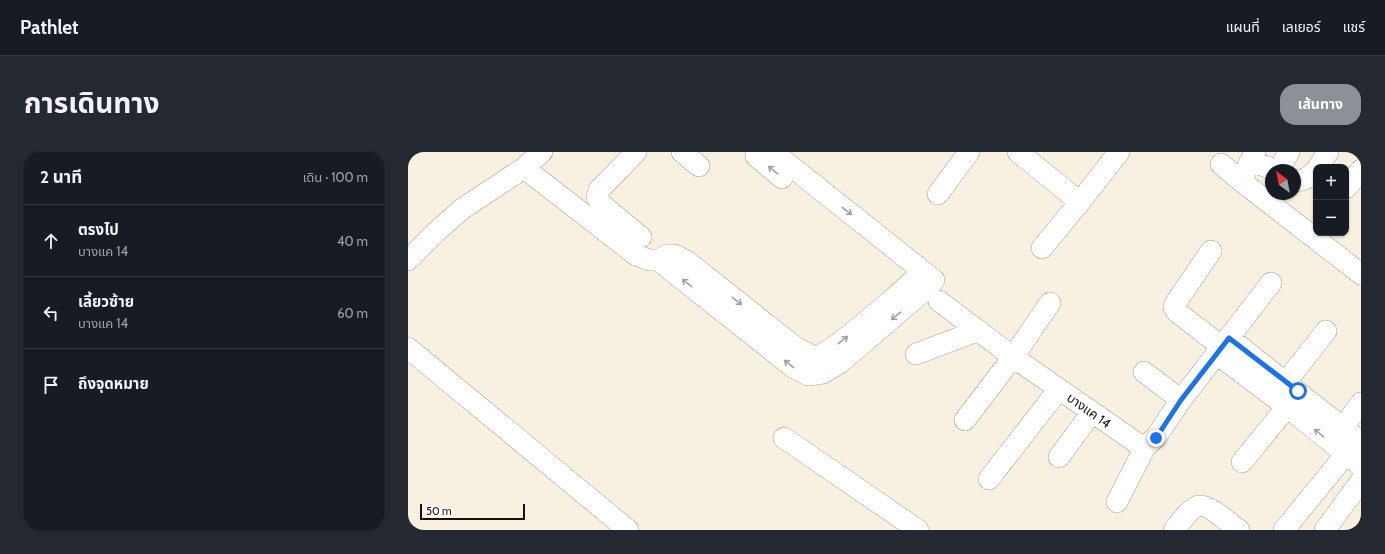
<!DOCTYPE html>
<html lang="th">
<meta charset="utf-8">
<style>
body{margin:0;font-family:Cabin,"Noto Sans Thai",sans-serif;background:#242831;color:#f1f3f6}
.controls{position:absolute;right:12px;top:12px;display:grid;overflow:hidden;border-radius:8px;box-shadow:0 1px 3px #0004}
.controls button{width:36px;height:36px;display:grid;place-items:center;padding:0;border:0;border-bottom:1px solid #363941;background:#171b24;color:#f1f3f6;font:20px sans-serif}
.compass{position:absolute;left:857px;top:12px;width:36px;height:36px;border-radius:50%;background:#171b24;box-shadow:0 1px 3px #0004;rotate:328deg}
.scale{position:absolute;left:12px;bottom:10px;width:105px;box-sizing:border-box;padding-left:4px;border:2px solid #15120d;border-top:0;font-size:11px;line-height:14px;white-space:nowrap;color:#15120d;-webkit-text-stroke:3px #fff;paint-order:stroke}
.stop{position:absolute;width:12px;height:12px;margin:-9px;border:3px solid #1a73e8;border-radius:50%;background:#fff}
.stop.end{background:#1a73e8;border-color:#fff;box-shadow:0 1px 4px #0008}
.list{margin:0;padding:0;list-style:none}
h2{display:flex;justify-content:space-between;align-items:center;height:52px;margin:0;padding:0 16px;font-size:17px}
h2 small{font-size:13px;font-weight:400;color:#9ea1a6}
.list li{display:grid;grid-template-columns:26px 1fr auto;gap:12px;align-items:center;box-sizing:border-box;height:72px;padding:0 16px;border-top:1px solid #363941}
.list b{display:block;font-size:15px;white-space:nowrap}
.list p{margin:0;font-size:13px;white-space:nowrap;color:#9ea1a6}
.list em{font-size:13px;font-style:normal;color:#9ea1a6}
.icon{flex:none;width:22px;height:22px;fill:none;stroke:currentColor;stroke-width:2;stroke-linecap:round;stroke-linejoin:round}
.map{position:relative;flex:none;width:953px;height:378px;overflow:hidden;border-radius:16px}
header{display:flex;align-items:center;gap:24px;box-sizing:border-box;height:56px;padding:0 20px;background:#171b24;border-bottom:1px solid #363941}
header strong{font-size:19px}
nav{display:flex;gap:22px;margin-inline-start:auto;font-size:14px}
.intro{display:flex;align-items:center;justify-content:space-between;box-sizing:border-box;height:96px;padding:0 24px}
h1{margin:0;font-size:28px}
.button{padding:10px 18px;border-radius:16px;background:#8c9099;color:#fff;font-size:14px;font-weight:700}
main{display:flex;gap:24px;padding:0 24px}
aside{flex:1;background:#171b24;border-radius:16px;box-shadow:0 1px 3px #0004}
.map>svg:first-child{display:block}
</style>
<header>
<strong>Pathlet</strong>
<nav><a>แผนที่</a><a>เลเยอร์</a><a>แชร์</a></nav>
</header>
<div class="intro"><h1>การเดินทาง</h1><a class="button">เส้นทาง</a></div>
<main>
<aside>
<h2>2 นาที<small>เดิน · 100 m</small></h2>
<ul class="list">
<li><svg class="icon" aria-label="ahead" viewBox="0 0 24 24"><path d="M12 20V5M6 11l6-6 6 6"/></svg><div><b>ตรงไป</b><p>บางแค 14</p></div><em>40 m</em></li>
<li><svg class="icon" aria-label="left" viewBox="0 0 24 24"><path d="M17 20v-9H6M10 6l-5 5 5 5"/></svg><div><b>เลี้ยวซ้าย</b><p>บางแค 14</p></div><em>60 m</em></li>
<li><svg class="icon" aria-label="arrive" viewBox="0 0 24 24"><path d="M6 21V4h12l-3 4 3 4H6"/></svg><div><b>ถึงจุดหมาย</b></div></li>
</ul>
</aside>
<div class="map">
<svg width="953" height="378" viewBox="0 0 953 378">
<rect width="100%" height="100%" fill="#f8f1e1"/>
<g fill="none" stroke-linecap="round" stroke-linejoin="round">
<defs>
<path id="minor" d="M 228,0 L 191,38 L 189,45 L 193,52 L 233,85
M 274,0 L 291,14
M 350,0 L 348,4 L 374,26
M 610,0 L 672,50 L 634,96
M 842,9 L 868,18
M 813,12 L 833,29 L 953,122
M 910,15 L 920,0
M 116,16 L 228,103 L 241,108 L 250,108 L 259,103 L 267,103 L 280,110 L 387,195 L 408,206 C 432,193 452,174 473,157 C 487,145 502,133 514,119
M 871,18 L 881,0
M 887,28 C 896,30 902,24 908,18
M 833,29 L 847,0
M 938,36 L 953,18
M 530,42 L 561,0
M 672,50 L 711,0
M 803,99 L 769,149 L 766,155 L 769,160 L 814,195
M 0,108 L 28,80 L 54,57 L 116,16 L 134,0
M 250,108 L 386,216 L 400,223 L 415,221 L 433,210 L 517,138 L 526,128 L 365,0
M 531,149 L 605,205 L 733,294 L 737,295 L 748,285 L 773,248 L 863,131
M 821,186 L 953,290
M 0,196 L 220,378
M 508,202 L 569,179
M 809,202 L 879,255 L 953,314
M 736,220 L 773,248
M 878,230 L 918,179
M 557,268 L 605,205 L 642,151
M 935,275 L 953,251
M 376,286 L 510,378
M 651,305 L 684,260
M 834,310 L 879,255
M 581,327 L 651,237
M 709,350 L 737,295
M 766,378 C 771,372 783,355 791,354 C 801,352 822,372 831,378
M 876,378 L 938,302
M 917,378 L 953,329"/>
</defs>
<!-- minor casing -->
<use href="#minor" stroke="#a9a293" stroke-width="22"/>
<!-- minor -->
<use href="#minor" stroke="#fff" stroke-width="21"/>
</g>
<!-- one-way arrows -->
<defs><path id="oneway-shaft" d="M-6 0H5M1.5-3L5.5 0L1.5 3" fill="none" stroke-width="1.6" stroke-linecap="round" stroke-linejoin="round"/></defs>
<g stroke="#a1a09e">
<use href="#oneway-shaft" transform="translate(365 18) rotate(-141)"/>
<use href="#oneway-shaft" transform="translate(439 59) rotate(38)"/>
<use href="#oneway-shaft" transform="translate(279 131) rotate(-142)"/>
<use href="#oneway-shaft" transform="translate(329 149) rotate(38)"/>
<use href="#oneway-shaft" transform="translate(488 164) rotate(140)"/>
<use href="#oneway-shaft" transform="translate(435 188) rotate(-38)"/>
<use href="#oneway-shaft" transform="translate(381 212) rotate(-142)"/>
<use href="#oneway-shaft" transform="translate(911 281) rotate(-141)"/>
</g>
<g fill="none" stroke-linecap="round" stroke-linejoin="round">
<!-- route -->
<path stroke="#1a73e8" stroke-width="5" d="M 748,286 L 773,248 L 821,186 L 890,239"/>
</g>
<g text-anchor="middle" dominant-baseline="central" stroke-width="3.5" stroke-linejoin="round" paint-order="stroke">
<!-- street labels -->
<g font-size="13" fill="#15120d" stroke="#fff">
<text transform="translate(681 258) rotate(35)">บางแค 14</text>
</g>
</g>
</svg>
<div class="controls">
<button>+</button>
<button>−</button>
</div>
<svg class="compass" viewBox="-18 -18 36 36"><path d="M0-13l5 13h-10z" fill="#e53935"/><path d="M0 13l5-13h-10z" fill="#9ea1a6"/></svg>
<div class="scale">50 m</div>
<div class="stop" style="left:890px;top:239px"></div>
<div class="stop end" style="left:748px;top:286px"></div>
</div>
</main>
